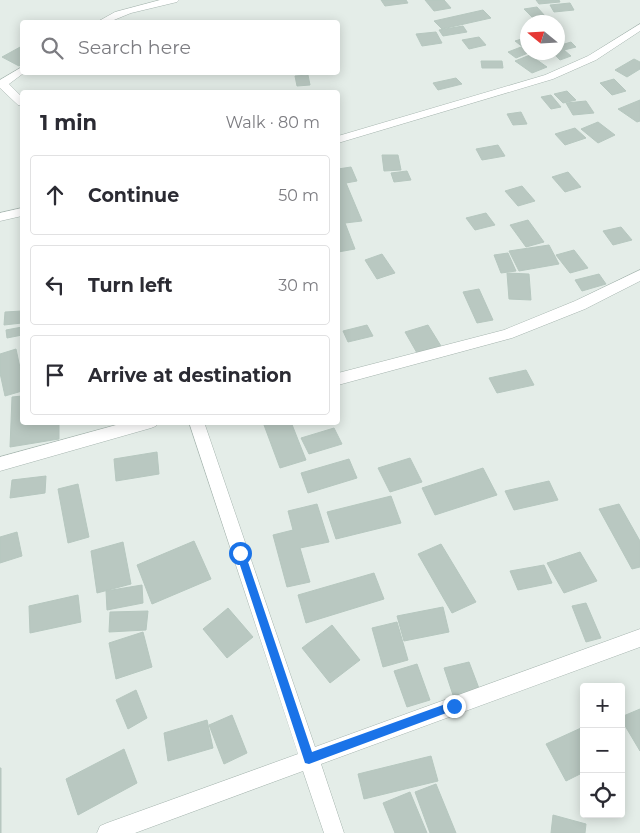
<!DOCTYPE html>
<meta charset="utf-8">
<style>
body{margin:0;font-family:Montserrat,sans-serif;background:#f2f2f3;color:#2b2b33}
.controls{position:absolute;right:15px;bottom:15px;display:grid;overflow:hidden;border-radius:5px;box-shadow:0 2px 12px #0003}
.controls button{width:45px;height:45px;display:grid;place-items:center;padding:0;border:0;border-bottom:1px solid #e1e1e2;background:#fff;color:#2b2b33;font:25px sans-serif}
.compass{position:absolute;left:520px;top:15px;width:45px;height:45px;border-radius:50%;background:#fff;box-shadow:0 2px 12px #0003;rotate:288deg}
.stop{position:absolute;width:15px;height:15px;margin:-11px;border:4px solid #1a73e8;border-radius:50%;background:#fff}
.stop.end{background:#1a73e8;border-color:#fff;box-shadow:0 1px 5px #0008}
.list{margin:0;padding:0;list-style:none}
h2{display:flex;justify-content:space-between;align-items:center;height:65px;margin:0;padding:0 20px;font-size:21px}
h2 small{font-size:16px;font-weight:400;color:#7c7c81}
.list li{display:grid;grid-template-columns:32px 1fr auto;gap:15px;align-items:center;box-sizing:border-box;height:80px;margin:0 10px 10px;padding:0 10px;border:1px solid #e1e1e2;border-radius:5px}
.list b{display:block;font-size:19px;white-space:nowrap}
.list em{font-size:16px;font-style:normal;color:#7c7c81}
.icon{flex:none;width:28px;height:28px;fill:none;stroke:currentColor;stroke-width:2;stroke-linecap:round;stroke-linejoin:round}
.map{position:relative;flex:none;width:640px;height:833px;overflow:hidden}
.search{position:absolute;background:#fff;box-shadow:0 2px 12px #0003;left:20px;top:20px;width:320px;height:55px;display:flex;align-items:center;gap:12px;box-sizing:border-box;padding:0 18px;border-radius:5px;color:#7c7c81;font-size:19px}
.panel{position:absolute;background:#fff;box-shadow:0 2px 12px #0003;left:20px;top:90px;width:320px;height:335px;border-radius:5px}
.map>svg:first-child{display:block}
</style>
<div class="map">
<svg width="640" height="833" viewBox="0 0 640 833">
<rect width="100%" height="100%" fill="#e4ede8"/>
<!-- building -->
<path fill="#b9c8c1" stroke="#b6c7bf" d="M 381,0 L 406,0 L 408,3 L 385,6 Z
M 425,0 L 444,0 L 451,8 L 434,11 Z
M 536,0 L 559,0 L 560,2 L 539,4 Z
M 570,3 L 574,10 L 554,12 L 550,5 Z
M 537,7 L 545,16 L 533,18 L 524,9 Z
M 483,10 L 491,18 L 442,29 L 434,21 Z
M 463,26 L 467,32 L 443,36 L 439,30 Z
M 436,32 L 442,43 L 422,46 L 416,34 Z
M 479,37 L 486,45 L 469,49 L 462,40 Z
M 528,37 L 528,51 L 515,41 Z
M 571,42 L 576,47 L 564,50 L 571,56 L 560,60 L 552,52 L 558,52 L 558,46 Z
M 22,46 L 22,64 L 19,66 L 2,57 Z
M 521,47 L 528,53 L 516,58 L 508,52 Z
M 530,55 L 547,67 L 532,73 L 515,61 Z
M 634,59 L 640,62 L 640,69 L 627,77 L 615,70 Z
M 481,61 L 502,61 L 503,68 L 482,68 Z
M 308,75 L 310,85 L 297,86 L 295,76 Z
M 456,78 L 462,84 L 438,90 L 433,83 Z
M 614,79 L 626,91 L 612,95 L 600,83 Z
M 567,91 L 576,100 L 563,103 L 554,94 Z
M 551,95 L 561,107 L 551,109 L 541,97 Z
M 640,100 L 640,121 L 637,122 L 618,109 Z
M 586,101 L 594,113 L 573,115 L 566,103 Z
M 521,112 L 527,124 L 513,125 L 507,114 Z
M 598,122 L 615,135 L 598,143 L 581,129 Z
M 575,128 L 586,138 L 565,145 L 555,134 Z
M 498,145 L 505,156 L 482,160 L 476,149 Z
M 382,155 L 398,155 L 401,170 L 384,171 Z
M 351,167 L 357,181 L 346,183 L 362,221 L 345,223 L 355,249 L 338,252 L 338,169 Z
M 407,171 L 411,180 L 394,182 L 391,173 Z
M 568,172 L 581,187 L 565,192 L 552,177 Z
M 522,186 L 535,201 L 518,206 L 505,191 Z
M 486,213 L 495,225 L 475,230 L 466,218 Z
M 528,220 L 544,242 L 526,247 L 510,225 Z
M 621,227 L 632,240 L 613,245 L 603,231 Z
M 549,245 L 559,264 L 519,271 L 509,251 Z
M 574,250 L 588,268 L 570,273 L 556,255 Z
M 508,253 L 516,271 L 501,273 L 494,255 Z
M 382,254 L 395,273 L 377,279 L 365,260 Z
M 507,273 L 529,274 L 531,300 L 509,299 Z
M 599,274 L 606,284 L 582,291 L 575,280 Z
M 479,289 L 493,320 L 477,323 L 463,292 Z
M 22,311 L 22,323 L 4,325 L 5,312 Z
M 367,325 L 373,336 L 348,342 L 343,331 Z
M 428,325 L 441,346 L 417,353 L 405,332 Z
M 22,327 L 22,335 L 7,338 L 6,330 Z
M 16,349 L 22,377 L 22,391 L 5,396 L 0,373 L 0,354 Z
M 526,370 L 534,385 L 497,393 L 489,378 Z
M 22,396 L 22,422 L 67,422 L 59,424 L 59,439 L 10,447 L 12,397 Z
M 273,422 L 291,422 L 306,460 L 280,468 L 264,425 Z
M 334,428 L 342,444 L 309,454 L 301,438 Z
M 157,452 L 159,474 L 116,481 L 114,459 Z
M 410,458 L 422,482 L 390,492 L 378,468 Z
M 349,459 L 357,478 L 308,493 L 301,473 Z
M 483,468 L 497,495 L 435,515 L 422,488 Z
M 46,476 L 45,493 L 10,498 L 12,480 Z
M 549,481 L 558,500 L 514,510 L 505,491 Z
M 78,484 L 89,537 L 68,543 L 58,489 Z
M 391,496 L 401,523 L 336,539 L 327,512 Z
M 317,504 L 329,542 L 300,548 L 310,582 L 287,587 L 273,535 L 293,530 L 288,511 Z
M 619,504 L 640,541 L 640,567 L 632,569 L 599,509 Z
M 17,532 L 22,556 L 0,563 L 0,537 Z
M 194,541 L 211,579 L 152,604 L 137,565 Z
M 123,542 L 131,584 L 97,593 L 91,551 Z
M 441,544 L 476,602 L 452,613 L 418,554 Z
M 580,552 L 597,581 L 564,593 L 547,563 Z
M 544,565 L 552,583 L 518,590 L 510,571 Z
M 374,573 L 384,599 L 306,623 L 298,595 Z
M 142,585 L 143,603 L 107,610 L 106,591 Z
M 78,595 L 81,622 L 30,633 L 29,606 Z
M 586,603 L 601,638 L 586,642 L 572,606 Z
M 443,607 L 449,632 L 404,641 L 397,616 Z
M 228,608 L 253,637 L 227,658 L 203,629 Z
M 148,611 L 146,630 L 109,632 L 110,612 Z
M 397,622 L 408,660 L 383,667 L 372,628 Z
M 332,625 L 360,660 L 330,683 L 302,648 Z
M 143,632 L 152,667 L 116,679 L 109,643 Z
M 469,662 L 480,691 L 454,698 L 444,668 Z
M 417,664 L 430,700 L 407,707 L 394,671 Z
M 136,690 L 147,718 L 128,729 L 116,700 Z
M 640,709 L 640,751 L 621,719 L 621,717 Z
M 232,715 L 247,753 L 224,764 L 209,725 Z
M 207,720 L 213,748 L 168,761 L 164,733 Z
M 581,728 L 584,733 L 584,772 L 566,781 L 546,744 Z
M 124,749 L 137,783 L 78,815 L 66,779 Z
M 431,756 L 438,781 L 364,799 L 358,774 Z
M 0,768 L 1,768 L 1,833 L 0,833 Z
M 436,784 L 456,833 L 430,833 L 415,792 Z
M 410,792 L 427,833 L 395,833 L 383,803 Z
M 553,815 L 586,824 L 585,833 L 551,833 Z"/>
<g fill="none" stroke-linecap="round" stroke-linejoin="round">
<defs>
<path id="street" d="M 160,0 L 179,0 L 177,2 L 131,13 L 109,22 L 97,22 L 115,12 Z
M 640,24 L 640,31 L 596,60 L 553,79 L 338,143 L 338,136 L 545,75 L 588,56 Z
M 22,67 L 22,72 L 25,72 L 9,84 L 22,97 L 22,106 L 18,105 L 0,88 L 0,80 Z
M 22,208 L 22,216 L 0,221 L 0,213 Z
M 640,270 L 640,281 L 585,309 L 512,338 L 338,385 L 338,373 L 504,330 L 575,301 Z
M 127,422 L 158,422 L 156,426 L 151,428 L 0,471 L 0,457 Z
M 189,422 L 204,422 L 315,747 L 640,629 L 640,647 L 321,764 L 344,833 L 324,833 L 303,771 L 135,833 L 97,833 L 100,826 L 107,823 L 298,754 Z"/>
</defs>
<!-- street casing -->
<use href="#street" stroke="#a6b5af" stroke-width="1"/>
<!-- street -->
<use href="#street" fill="#fff" fill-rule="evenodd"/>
</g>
<!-- route -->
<path fill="#1a73e8" d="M 240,549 L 245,553 L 312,752 L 454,701 L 457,702 L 457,709 L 309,764 L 305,763 L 236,553 Z"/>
</svg>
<div class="controls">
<button>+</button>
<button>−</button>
<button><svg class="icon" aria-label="locate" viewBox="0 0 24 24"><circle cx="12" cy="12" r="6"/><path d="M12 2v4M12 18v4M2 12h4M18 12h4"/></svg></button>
</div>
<svg class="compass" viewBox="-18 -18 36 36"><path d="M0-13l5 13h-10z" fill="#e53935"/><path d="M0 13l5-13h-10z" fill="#7c7c81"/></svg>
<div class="stop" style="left:240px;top:553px"></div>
<div class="stop end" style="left:454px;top:706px"></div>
<div class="search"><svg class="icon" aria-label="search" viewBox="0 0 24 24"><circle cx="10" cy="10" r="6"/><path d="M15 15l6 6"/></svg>Search here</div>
<section class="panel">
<h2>1 min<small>Walk · 80 m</small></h2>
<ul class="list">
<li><svg class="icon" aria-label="ahead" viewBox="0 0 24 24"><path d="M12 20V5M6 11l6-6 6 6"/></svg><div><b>Continue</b></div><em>50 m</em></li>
<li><svg class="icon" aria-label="left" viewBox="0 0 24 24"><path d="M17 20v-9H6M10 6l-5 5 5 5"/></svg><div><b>Turn left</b></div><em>30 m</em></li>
<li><svg class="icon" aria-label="arrive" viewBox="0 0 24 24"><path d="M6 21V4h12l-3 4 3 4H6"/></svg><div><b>Arrive at destination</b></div></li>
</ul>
</section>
</div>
